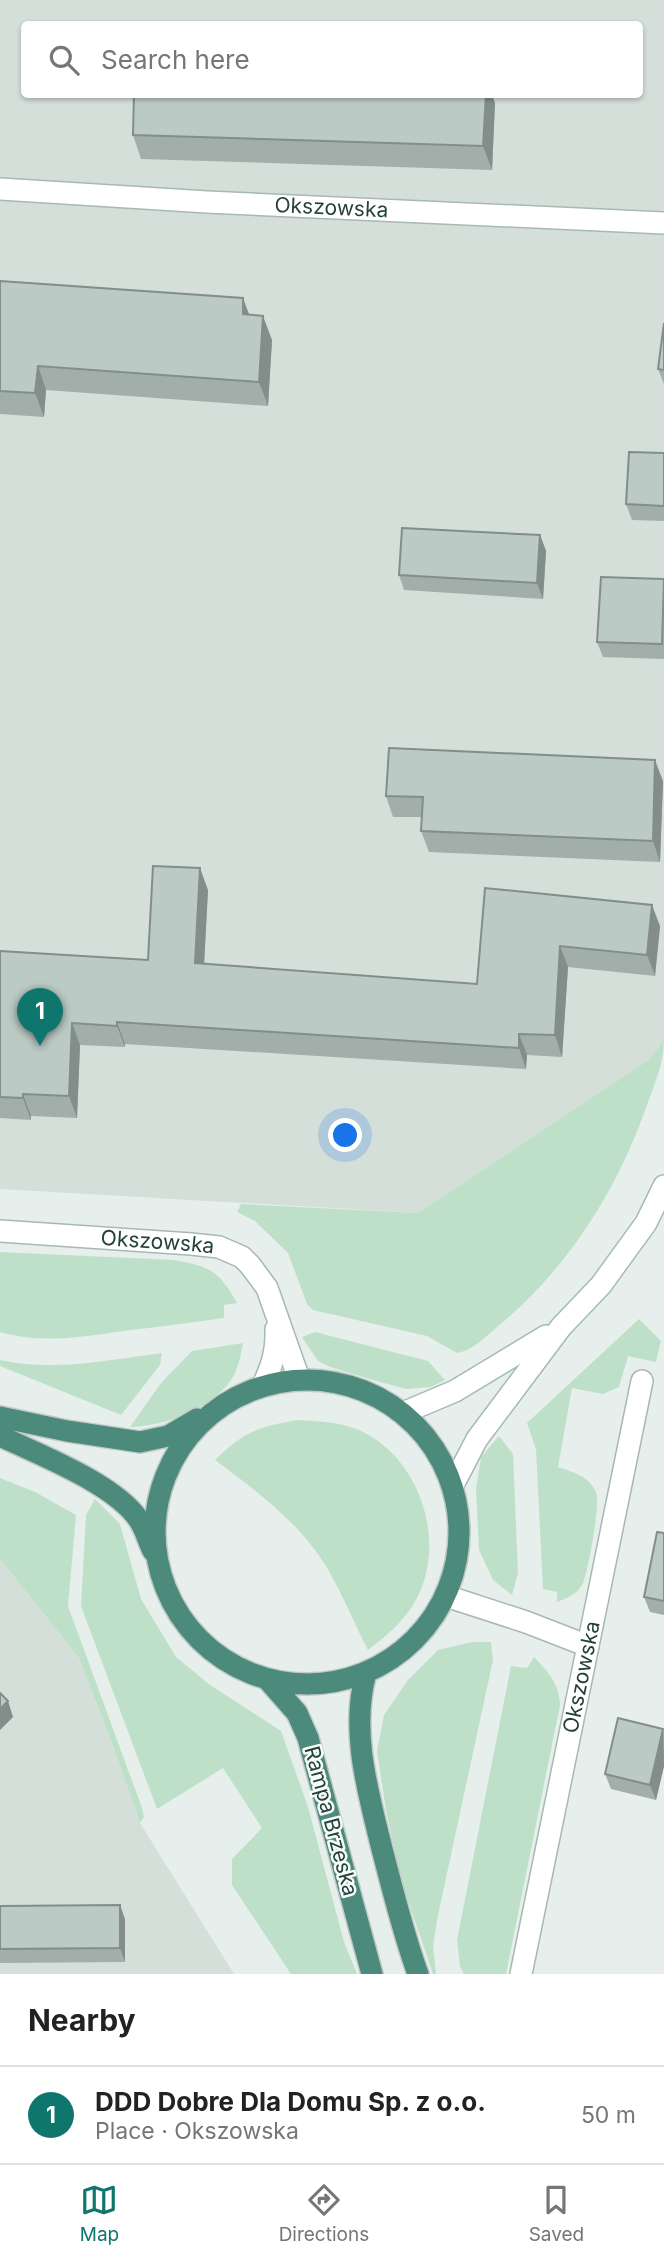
<!DOCTYPE html>
<meta charset="utf-8">
<style>
body{margin:0;font-family:Inter,sans-serif;background:#f6f6f6;color:#222}
.you{position:absolute;left:346px;top:1136px;width:24px;height:24px;margin:-18px;border:5px solid #fff;border-radius:50%;background:#1a73e8;box-shadow:0 0 0 10px #1a73e833}
.badge{display:grid;place-items:center;width:46px;height:46px;border-radius:50%;background:#0f766e;color:#fff;font-size:23px;font-weight:700}
.pin{position:absolute;translate:-50% -58px;filter:drop-shadow(0 2px 4px #0008)}
.pin::after{content:'';position:absolute;top:37px;width:24px;height:21px;background:inherit;clip-path:polygon(0 0,100% 0,50% 100%)}
.list{margin:0;padding:0;list-style:none}
h2{display:flex;justify-content:space-between;align-items:center;height:91px;margin:0;padding:0 28px;font-size:30px}
h2 small{font-size:23px;font-weight:400;color:#767676}
.list li{display:grid;grid-template-columns:46px 1fr auto;gap:21px;align-items:center;box-sizing:border-box;height:98px;padding:0 28px;border-top:2px solid #e0e0e0}
.list b{display:block;font-size:26px;white-space:nowrap}
.list p{margin:0;font-size:23px;white-space:nowrap;color:#767676}
.list em{font-size:23px;font-style:normal;color:#767676}
.icon{flex:none;width:38px;height:38px;fill:none;stroke:currentColor;stroke-width:2;stroke-linecap:round;stroke-linejoin:round}
.map{position:relative;flex:none;width:664px;height:1974px;overflow:hidden}
.search{position:absolute;background:#fff;box-shadow:0 2px 5px #0004;left:21px;right:21px;top:21px;height:77px;display:flex;align-items:center;gap:18px;box-sizing:border-box;padding:0 24px;border-radius:7px;color:#767676;font-size:26px}
.sheet{height:189px;background:#fff}
nav{display:flex;justify-content:space-around;align-items:center;box-sizing:border-box;height:98px;border-top:2px solid #e0e0e0;background:#fff;font-size:19px;color:#767676}
nav a{display:grid;justify-items:center;gap:4px}
nav .on{color:#0f766e}
.map>svg:first-child{display:block}
.built{fill:#d4dfda;fill-rule:evenodd}
.green{fill:#bfe0c8}
.lines{fill:none;stroke-linecap:round;stroke-linejoin:round}
.minor-casing{stroke:#a8b8b2;stroke-width:24}
.secondary-casing{stroke:#a4bbb3;stroke-width:24}
.trunk-casing{stroke:#c2cac8;stroke-width:24}
.minor{stroke:#fff;stroke-width:21}
.secondary{stroke:#fff;stroke-width:21}
.trunk{stroke:#4c8a7c;stroke-width:21}
.wall{fill:#a1aea9}
.shaded-wall{fill:#838d89}
.building{fill:#bbcac4;stroke:#838d89;stroke-width:2}
.labels{text-anchor:middle;stroke-width:5;stroke-linejoin:round;paint-order:stroke}
.street-label{font-size:21px;fill:#24423a;stroke:#f7fbf9}
</style>
<div class="map">
<svg width="664" height="1974" viewBox="0 0 664 1974">
<rect width="100%" height="100%" fill="#e6efeb"/>
<path class="built" d="M 0,0 L 664,0 L 664,1039 L 650,1059 L 418,1213 L 0,1189 ZM 24,24 L 640,24 L 640,94 L 24,94 Z
M 0,1559 L 79,1658 L 112,1743 L 140,1823 L 234,1974 L 0,1974 Z"/>
<path class="green" d="M 664,1039 C 664,1063 655,1083 647,1105 C 617,1191 567,1270 496,1328 C 484,1338 473,1350 457,1353 L 427,1336 L 313,1310 L 307,1304 L 288,1253 L 255,1221 L 237,1212 L 241,1204 L 418,1213 L 650,1059 Z
M 0,1252 L 174,1260 C 210,1267 218,1269 237,1303 L 224,1305 L 224,1318 C 190,1323 157,1327 123,1331 C 82,1337 41,1344 0,1332 Z
M 639,1319 L 661,1341 L 656,1362 L 628,1356 L 619,1387 L 603,1394 L 572,1388 L 558,1467 C 574,1473 588,1475 596,1492 C 601,1503 588,1571 583,1583 C 578,1594 567,1598 557,1602 L 557,1592 L 543,1589 L 536,1449 L 527,1423 Z
M 315,1332 L 428,1361 L 445,1380 L 431,1387 L 406,1389 L 380,1382 L 330,1367 L 318,1361 L 302,1337 Z
M 243,1343 C 241,1354 239,1365 234,1375 C 218,1406 164,1427 130,1427 L 161,1383 L 192,1351 Z
M 162,1353 L 160,1365 L 121,1415 L 0,1366 L 0,1360 C 55,1372 107,1360 162,1353 Z
M 297,1420 C 319,1421 344,1422 365,1433 C 424,1464 448,1549 413,1605 C 401,1624 385,1637 368,1650 C 355,1625 344,1598 330,1573 C 303,1525 258,1492 215,1460 C 244,1432 257,1427 297,1420 Z
M 499,1436 L 513,1454 L 518,1573 L 512,1595 L 493,1580 L 479,1550 L 476,1489 L 481,1457 Z
M 0,1478 L 35,1492 L 76,1515 L 68,1606 L 142,1808 L 144,1817 L 140,1823 L 112,1743 L 79,1658 L 0,1559 Z
M 95,1499 L 120,1524 L 141,1599 L 176,1657 L 210,1685 L 281,1731 L 308,1807 L 344,1942 L 357,1974 L 291,1974 L 232,1885 L 232,1859 L 262,1828 L 223,1768 L 157,1809 L 81,1606 L 86,1515 Z
M 472,1642 L 491,1642 L 493,1660 L 438,1915 L 433,1946 L 436,1974 L 433,1974 L 401,1880 L 386,1810 L 377,1751 L 384,1715 L 408,1680 L 438,1650 Z
M 534,1657 C 549,1673 559,1683 560,1705 L 506,1974 L 464,1974 L 460,1966 L 457,1940 L 511,1666 L 527,1668 Z"/>
<g class="lines">
<defs>
<g id="minor">
<path id="s1" d="M 0,189 L 207,202 L 664,223"/>
<path id="s2" d="M 0,1231 L 191,1244 L 219,1247 L 242,1257 L 250,1265 L 267,1288 L 299,1379"/>
<path d="M 263,1385 C 272,1366 277,1350 276,1329"/>
<path d="M 446,1596 L 526,1622 L 588,1646"/>
<path id="s3" d="M 521,1974 L 642,1381"/>
</g>
<path id="secondary" d="M 403,1413 L 455,1391 L 546,1336
M 453,1485 L 477,1439 L 561,1327 L 601,1285 L 646,1223 L 664,1186"/>
<path id="trunk" d="M155 1532a152 152 0 1 1 304 0a152 152 0 1 1-304 0Z
M 0,1417 L 67,1431 L 140,1442 L 168,1436 L 197,1419
M 0,1436 C 40,1455 115,1484 139,1520 C 145,1529 148,1541 153,1551
M 366,1673 C 350,1731 368,1792 382,1849 C 393,1891 403,1933 418,1974
M 268,1680 L 297,1713 L 308,1738 L 372,1974"/>
</defs>
<use href="#minor" class="minor-casing"/>
<use href="#secondary" class="secondary-casing"/>
<use href="#trunk" class="trunk-casing"/>
<use href="#minor" class="minor"/>
<use href="#secondary" class="secondary"/>
<use href="#trunk" class="trunk"/>
</g>
<path class="wall" d="M 495,103 L 492,170 L 141,159 L 133,135 Z
M 0,281 L 249,315 L 272,340 L 268,406 L 46,390 L 44,417 L 0,414 Z
M 664,323 L 664,384 L 658,369 Z
M 664,453 L 664,521 L 632,520 L 626,504 Z
M 540,535 L 546,551 L 543,599 L 404,590 L 399,575 Z
M 664,579 L 664,659 L 603,657 L 597,642 Z
M 663,781 L 660,862 L 429,852 L 421,831 L 422,817 L 393,817 L 386,796 Z
M 485,888 L 660,926 L 655,976 L 568,967 L 562,1057 L 527,1055 L 526,1069 L 125,1044 L 125,1047 L 80,1045 L 77,1118 L 31,1116 L 31,1120 L 0,1118 L 0,951 L 148,960 L 208,890 L 204,964 L 477,984 Z
M 664,1533 L 664,1615 L 650,1612 L 644,1597 Z
M 664,1731 L 664,1766 L 656,1800 L 611,1789 L 605,1774 Z
M 0,1906 L 125,1919 L 125,1962 L 0,1963 Z"/>
<path class="shaded-wall" d="M 486,94 L 492,94 L 495,103 L 492,170 L 483,146 Z
M 243,298 L 252,322 L 243,314 Z
M 263,316 L 272,340 L 268,406 L 259,382 Z
M 38,366 L 46,390 L 44,417 L 35,393 Z
M 540,535 L 546,551 L 543,599 L 537,583 Z
M 655,760 L 663,781 L 660,862 L 653,841 Z
M 200,868 L 208,890 L 203,984 L 195,963 Z
M 652,905 L 660,926 L 655,976 L 647,955 Z
M 560,946 L 568,967 L 562,1057 L 555,1035 Z
M 117,1022 L 125,1044 L 125,1047 L 117,1026 Z
M 72,1023 L 80,1045 L 77,1118 L 69,1096 Z
M 519,1034 L 527,1055 L 526,1069 L 519,1048 Z
M 23,1094 L 31,1116 L 31,1120 L 23,1098 Z
M 8,1701 L 13,1717 L 0,1730 L 0,1709 Z
M 663,1729 L 664,1766 L 656,1800 L 650,1785 Z
M 120,1905 L 125,1919 L 125,1962 L 120,1948 Z"/>
<path class="building" d="M 134,94 L 486,94 L 483,146 L 133,135 Z
M 0,281 L 243,298 L 243,314 L 263,316 L 259,382 L 38,366 L 35,393 L 0,391 Z
M 664,323 L 664,370 L 658,369 Z
M 629,452 L 664,453 L 664,506 L 626,504 Z
M 402,528 L 540,535 L 537,583 L 399,575 Z
M 601,577 L 664,579 L 662,644 L 597,642 Z
M 389,748 L 655,760 L 653,841 L 421,831 L 423,797 L 386,796 Z
M 153,866 L 200,868 L 195,963 L 477,984 L 485,888 L 652,905 L 647,955 L 560,946 L 555,1035 L 519,1034 L 519,1048 L 117,1022 L 117,1026 L 72,1023 L 69,1096 L 23,1094 L 23,1098 L 0,1097 L 0,951 L 148,960 Z
M 657,1532 L 664,1533 L 664,1601 L 644,1597 Z
M 0,1693 L 8,1701 L 0,1709 Z
M 618,1718 L 663,1729 L 650,1785 L 605,1774 Z
M 120,1905 L 120,1948 L 0,1949 L 0,1906 Z"/>
<g class="labels">
<g class="street-label">
<text dy="7" stroke="none"><textPath href="#s1" startOffset="332">Okszowska</textPath></text>
<text dy="7" stroke="none"><textPath href="#s2" startOffset="158">Okszowska</textPath></text>
<text dy="7" stroke="none"><textPath href="#s3" startOffset="303">Okszowska</textPath></text>
<text transform="translate(331 1821) rotate(75)" y="7">Rampa Brzeska</text>
</g>
</g>
</svg>
<div class="you"></div>
<div class="pin badge" style="left:40px;top:1046px">1</div>
<div class="search"><svg class="icon" aria-label="search" viewBox="0 0 24 24"><circle cx="10" cy="10" r="6"/><path d="M15 15l6 6"/></svg>Search here</div>
</div>
<section class="sheet">
<h2>Nearby<small></small></h2>
<ul class="list">
<li><span class="badge">1</span><div><b>DDD Dobre Dla Domu Sp. z o.o.</b><p>Place · Okszowska</p></div><em>50 m</em></li>
</ul>
</section>
<nav>
<a class="on"><svg class="icon" aria-label="map" viewBox="0 0 24 24"><path d="M3 6l6-2 6 2 6-2v14l-6 2-6-2-6 2zM9 4v14M15 6v14"/></svg>Map</a>
<a><svg class="icon" aria-label="directions" viewBox="0 0 24 24"><path d="M12 3l9 9-9 9-9-9zM9 14v-3h6M13 9l2 2-2 2"/></svg>Directions</a>
<a><svg class="icon" aria-label="saved" viewBox="0 0 24 24"><path d="M7 4h10v16l-5-4-5 4z"/></svg>Saved</a>
</nav>
